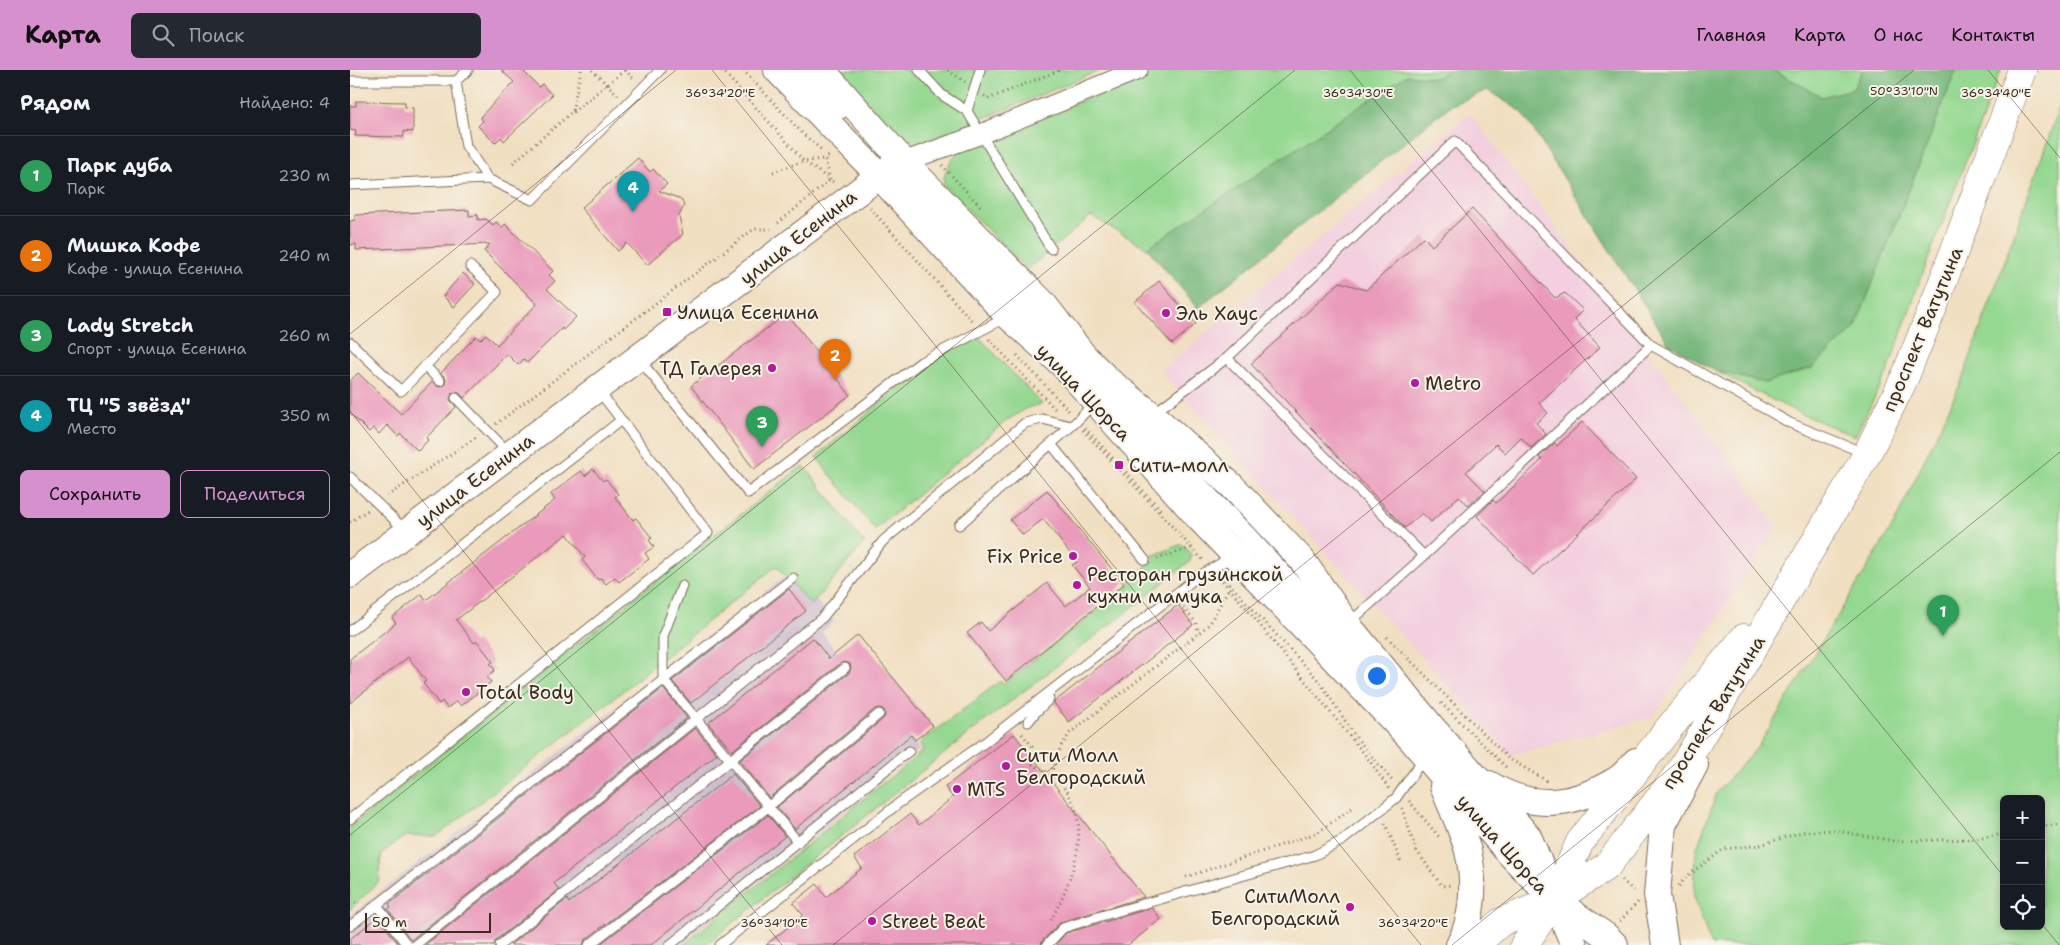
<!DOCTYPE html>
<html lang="ru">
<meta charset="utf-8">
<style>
body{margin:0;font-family:"Shantell Sans",sans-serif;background:#242831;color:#f1f3f6}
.controls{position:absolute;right:15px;bottom:15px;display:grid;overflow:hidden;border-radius:8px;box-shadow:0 2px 8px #0003}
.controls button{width:45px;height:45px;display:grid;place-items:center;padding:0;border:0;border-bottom:1px solid #363941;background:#171b24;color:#f1f3f6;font:25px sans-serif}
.scale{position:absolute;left:15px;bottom:12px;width:126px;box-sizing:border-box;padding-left:5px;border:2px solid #3b2a1e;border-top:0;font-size:14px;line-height:18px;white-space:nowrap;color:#3b2a1e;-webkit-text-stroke:4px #f7f3e8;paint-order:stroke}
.you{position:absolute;left:1026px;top:605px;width:18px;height:18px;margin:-12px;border:4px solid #fff;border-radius:50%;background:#1a73e8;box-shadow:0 0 0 8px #1a73e833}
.badge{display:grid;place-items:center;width:32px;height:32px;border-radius:50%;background:#d690ce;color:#fff;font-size:16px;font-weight:700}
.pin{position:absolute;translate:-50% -41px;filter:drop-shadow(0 1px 2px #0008)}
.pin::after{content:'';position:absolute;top:26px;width:18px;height:15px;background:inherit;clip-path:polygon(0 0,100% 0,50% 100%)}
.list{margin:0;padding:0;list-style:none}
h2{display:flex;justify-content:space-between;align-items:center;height:65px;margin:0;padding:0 20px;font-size:21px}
h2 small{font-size:16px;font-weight:400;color:#9ea1a6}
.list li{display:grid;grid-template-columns:32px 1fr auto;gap:15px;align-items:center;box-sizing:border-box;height:80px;padding:0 20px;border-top:1px solid #363941}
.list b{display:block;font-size:19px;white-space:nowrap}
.list p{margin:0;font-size:16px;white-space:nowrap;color:#9ea1a6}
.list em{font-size:16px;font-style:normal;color:#9ea1a6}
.actions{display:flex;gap:10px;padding:15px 20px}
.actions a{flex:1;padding:11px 0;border:1px solid #d690ce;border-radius:8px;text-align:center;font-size:18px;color:#d690ce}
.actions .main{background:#d690ce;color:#111}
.icon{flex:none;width:28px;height:28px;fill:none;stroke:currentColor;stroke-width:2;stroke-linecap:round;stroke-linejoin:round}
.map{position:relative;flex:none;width:1710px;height:875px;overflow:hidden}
header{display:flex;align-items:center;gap:30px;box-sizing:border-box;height:70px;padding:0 25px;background:#d690ce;color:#111}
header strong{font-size:24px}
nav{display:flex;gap:28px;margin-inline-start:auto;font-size:18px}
.search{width:350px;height:45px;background:#242831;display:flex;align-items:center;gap:12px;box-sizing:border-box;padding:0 18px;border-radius:8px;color:#9ea1a6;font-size:19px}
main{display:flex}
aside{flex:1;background:#171b24}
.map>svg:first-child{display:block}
.built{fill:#f3cfdf}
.industrial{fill:#cfbdce}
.green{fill:#94d891;stroke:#688158;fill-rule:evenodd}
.forest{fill:#77b87b;stroke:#59714c}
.building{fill:#ea9abb}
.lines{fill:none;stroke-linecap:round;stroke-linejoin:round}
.lane-casing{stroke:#7b6957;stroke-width:11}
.street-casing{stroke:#7b6957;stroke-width:21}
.secondary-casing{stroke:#7b6957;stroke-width:28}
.primary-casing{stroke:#7b6957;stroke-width:29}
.path{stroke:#7b6957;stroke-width:3;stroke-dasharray:1 4;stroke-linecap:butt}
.lane{stroke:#fff;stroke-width:9}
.street{stroke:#fff;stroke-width:19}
.secondary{stroke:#fff;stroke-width:26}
.primary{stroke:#fff;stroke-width:28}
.ticks{fill:none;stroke:#3b2a1e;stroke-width:1;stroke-opacity:0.45}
.poi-dot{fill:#b5179e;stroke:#f7f3e8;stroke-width:2}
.labels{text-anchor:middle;stroke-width:4;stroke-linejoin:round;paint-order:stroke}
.street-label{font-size:19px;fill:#3b2a1e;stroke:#f7f3e8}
.poi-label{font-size:19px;fill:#3b2a1e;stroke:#f7f3e8;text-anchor:start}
.ticks-label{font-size:12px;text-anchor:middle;fill:#3b2a1e;stroke:#f7f3e8;stroke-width:4;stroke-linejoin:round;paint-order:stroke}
</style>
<header>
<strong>Карта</strong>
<div class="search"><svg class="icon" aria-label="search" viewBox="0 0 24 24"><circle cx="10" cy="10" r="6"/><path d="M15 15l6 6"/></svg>Поиск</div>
<nav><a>Главная</a><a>Карта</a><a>О нас</a><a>Контакты</a></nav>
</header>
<main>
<aside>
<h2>Рядом<small>Найдено: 4</small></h2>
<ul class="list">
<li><span class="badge" style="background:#2e9e5b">1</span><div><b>Парк дуба</b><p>Парк</p></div><em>230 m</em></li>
<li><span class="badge" style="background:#e8710a">2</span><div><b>Мишка Кофе</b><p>Кафе · улица Есенина</p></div><em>240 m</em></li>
<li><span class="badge" style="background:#2e9e5b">3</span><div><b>Lady Stretch</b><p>Спорт · улица Есенина</p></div><em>260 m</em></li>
<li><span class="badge" style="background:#0f9aa8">4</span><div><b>ТЦ &quot;5 звёзд&quot;</b><p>Место</p></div><em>350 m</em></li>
</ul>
<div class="actions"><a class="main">Сохранить</a><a>Поделиться</a></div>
</aside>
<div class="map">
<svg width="1710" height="875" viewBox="0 0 1710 875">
<rect width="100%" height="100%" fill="#f7f3e8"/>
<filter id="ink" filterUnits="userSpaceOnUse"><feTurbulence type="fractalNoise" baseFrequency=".02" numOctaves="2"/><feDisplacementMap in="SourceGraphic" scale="10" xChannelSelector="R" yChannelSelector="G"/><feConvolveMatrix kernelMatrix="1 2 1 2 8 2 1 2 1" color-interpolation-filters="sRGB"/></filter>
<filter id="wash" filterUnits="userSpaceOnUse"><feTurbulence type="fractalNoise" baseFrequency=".0096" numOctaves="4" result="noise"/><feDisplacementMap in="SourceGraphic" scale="20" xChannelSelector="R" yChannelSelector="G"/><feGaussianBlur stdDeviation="1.12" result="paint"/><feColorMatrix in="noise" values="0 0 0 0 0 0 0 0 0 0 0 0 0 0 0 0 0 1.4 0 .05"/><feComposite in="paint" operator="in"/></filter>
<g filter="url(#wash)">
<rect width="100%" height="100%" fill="#f1dfc1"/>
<path class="built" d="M 1120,43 L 1428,456 L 1303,647 L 1161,685 L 810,301 Z"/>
<path class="industrial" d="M 442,501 L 484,552 L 471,562 L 570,679 L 329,875 L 0,875 L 0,846 Z"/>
<path class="green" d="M 489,0 L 751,0 L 594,65 L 561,75 L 554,74 Z
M 806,0 L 1098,0 L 1086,8 L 1057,5 L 797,178 L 741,146 L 677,200 L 594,115 C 592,102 602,91 608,81 Z
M 1423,0 L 1513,0 L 1503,19 L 1472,27 Z
M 1606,0 L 1651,0 L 1569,213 L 1538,301 L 1505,366 L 1451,344 L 1365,301 L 1415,313 L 1462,298 L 1505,258 Z
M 1710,36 L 1710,875 L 1361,875 L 1344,826 L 1346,781 L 1367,722 L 1407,678 L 1544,454 L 1611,313 ZM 1654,729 L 1691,729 L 1691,856 L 1654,856 Z
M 628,266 L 692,334 L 677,338 L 656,351 L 525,460 L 466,387 L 553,314 L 553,309 L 574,295 Z
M 455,397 L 514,473 L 461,535 L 426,496 L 259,632 L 87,766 L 55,766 L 32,783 L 29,801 L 30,810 L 0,840 L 0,757 L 332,490 L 450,398 Z
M 832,474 L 841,484 L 840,491 L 774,544 L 635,651 L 355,875 L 333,875 L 573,681 L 570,673 L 650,611 L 653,614 L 781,514 L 780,509 L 803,491 L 802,486 Z"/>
<path class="forest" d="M 1098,0 L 1423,0 L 1472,27 L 1503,19 L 1513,0 L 1606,0 L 1505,258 L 1462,298 L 1415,313 L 1365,301 L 1319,274 L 1172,42 L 1137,20 L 1100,36 L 848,238 L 797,178 L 1057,5 L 1086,8 Z"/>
<g id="blocks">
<path class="building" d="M 151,0 L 172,0 L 189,17 L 192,14 L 202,25 L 154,71 L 151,67 L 145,73 L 128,56 L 133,51 L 130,47 L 164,12 Z
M 6,31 L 55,32 L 55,37 L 63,38 L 63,62 L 54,61 L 54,67 L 5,66 L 6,61 L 0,60 L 0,36 L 6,36 Z
M 288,88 L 300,102 L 303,99 L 317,114 L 309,121 L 331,129 L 334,136 L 329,146 L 333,164 L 297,195 L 277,173 L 268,181 L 231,138 Z
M 1122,139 L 1205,228 L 1215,223 L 1233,240 L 1224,249 L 1250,277 L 1189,333 L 1198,343 L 1186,353 L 1196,364 L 1181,378 L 1171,367 L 1155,383 L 1146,374 L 1116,402 L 1135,421 L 1118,436 L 1109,426 L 1081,452 L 1072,443 L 1055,458 L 901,294 L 990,212 L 1016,220 L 1074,167 L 1082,176 Z
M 119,140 L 119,146 L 128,145 L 128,150 L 136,149 L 143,155 L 146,152 L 152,158 L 155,154 L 203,201 L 199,205 L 205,211 L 197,219 L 226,247 L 213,260 L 212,258 L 177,293 L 174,289 L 168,295 L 157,284 L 114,328 L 108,322 L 102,323 L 100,330 L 106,337 L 76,368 L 78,370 L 68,381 L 50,363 L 48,366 L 37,355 L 29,364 L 23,358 L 19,362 L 0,343 L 0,311 L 8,303 L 51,344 L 82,312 L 89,317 L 95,315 L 96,309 L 91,303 L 126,266 L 130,270 L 136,264 L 147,275 L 187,234 L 134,181 L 140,174 L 6,180 L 6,174 L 0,175 L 0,151 L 5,150 L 5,145 Z
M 113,203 L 125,214 L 104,237 L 93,226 Z
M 809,211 L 846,254 L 822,274 L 785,232 Z
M 437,243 L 500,325 L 404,399 L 341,316 Z
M 1232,352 L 1286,409 L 1183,505 L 1127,446 L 1143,430 L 1146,433 L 1192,390 L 1189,387 L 1205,373 L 1207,376 Z
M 243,399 L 253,411 L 256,409 L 268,424 L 265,427 L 283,450 L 286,448 L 302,468 L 299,470 L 304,477 L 295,483 L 299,489 L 269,512 L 265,507 L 256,514 L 251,508 L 248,510 L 232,490 L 235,487 L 217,464 L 106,550 L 124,573 L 127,571 L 143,592 L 140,594 L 145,600 L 137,607 L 141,612 L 111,636 L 107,631 L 97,638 L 92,631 L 89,634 L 73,613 L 76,611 L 58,587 L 0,633 L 0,589 L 46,553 L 42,548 L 72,524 L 76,530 L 205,430 L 201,424 L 231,401 L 235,406 Z
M 697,420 L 774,514 L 656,611 L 617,563 L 631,552 L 638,561 L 697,513 L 716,536 L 740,517 L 722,495 L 727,492 L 693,449 L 673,465 L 660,450 Z
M 439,519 L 456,541 L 341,633 L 322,611 Z
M 828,535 L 843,555 L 719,652 L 704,633 L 704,632 Z
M 508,565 L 583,656 L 565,670 L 561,665 L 445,759 L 427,737 L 533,649 L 535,646 L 534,640 L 531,638 L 525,639 L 419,728 L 390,690 L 499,603 L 501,598 L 500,594 L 495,592 L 491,593 L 382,681 L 358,653 L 463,568 L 479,589 Z
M 313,618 L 337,648 L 61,870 L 38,839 L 41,837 L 39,834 Z
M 345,658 L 367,684 L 204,813 L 209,820 L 146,870 L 144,875 L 75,875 Z
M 664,664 L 794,827 L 711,852 L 692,871 L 691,875 L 416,875 L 453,845 L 443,833 L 467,814 L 476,827 L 512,798 L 504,787 L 560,744 L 569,755 L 603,727 L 595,717 Z
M 383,704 L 410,736 L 235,870 L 233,875 L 160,875 L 217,829 L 219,833 Z
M 418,745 L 435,766 L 301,875 L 249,875 Z
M 802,838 L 811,849 L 778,875 L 706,875 L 716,863 Z
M 28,847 L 49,875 L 0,875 L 0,869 Z"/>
</g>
</g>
<g filter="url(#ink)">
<use href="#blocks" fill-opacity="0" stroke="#7b6957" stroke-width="1"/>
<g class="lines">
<defs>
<path id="lane" d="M 118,0 L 106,11 L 116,76 L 138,109
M 569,0 L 592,25 L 617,41 L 701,179
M 0,11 L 106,11
M 617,41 L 630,0
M 0,115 L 138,109 L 182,130 L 310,0
M 0,272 L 51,321 L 147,222 L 120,196
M 877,288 L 1074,486
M 289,289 L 398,423 L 571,292 L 655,248
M 75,296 L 90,311
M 106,328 L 158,382
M 804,343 L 877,288 L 1105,71 L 1301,275
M 701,374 L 795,490
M 0,407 L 56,461
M 609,455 L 726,352 L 744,333
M 332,516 L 313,566 L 313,609 L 448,772
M 999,553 L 1074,486 L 1301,275 L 1440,353 L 1514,383
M 0,561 L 270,351
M 678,652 L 685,643 L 699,629
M 0,749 L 358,463 L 249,321
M 27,835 L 57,875
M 0,856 L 443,508
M 65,875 L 473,547 L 533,471 L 675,353 L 692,349 L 721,356
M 150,875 L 495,598
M 239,875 L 418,737 L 529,644
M 320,875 L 559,681
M 370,875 L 549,733 L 634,673 L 847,507 L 882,487
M 697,875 L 713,858 L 751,846 L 965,785 L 993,770 L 1046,728 L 1074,688"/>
<path id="street" d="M 454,0 L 490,39
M 545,95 L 631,64 L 788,0
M 545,101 L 711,278
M 755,326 C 831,398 903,468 971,548 C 997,578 1023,606 1043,640"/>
<path id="secondary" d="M 427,0 L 519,95 L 658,246 L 713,295 L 847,446 L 1060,668 L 1159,783 L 1204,830 L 1256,866 L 1265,875
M 472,0 L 554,92 L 693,233 L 734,286 L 758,310 L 802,345 L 882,416 L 952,490 L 997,554 L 1081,656 L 1178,766 L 1224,875
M 0,505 L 541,97
M 1139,714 C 1182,741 1224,736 1266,710 C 1274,706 1280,697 1286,691
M 1093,716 C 1101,737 1112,759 1118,781 C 1125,811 1124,848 1109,875
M 1315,875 L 1307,825 L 1313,755 L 1345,695"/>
<path id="primary" d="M 1125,875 L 1151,852 L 1204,830 L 1257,796 L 1331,700 L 1517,384 L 1554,309 L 1586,230 L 1672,0
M 1174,875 L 1204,830 L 1230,772 L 1320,657 L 1394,568"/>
</defs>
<use href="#lane" class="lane-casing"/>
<use href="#street" class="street-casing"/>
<use href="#secondary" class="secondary-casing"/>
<use href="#primary" class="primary-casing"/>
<path class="path" d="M 242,0 L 269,26
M 275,0 L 285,10
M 372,0 L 454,91 L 480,110
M 393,0 L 453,64 L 473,81
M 598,0 L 615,12
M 634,26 L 638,29 L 710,0
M 223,42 L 275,0
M 163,93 L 222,42 L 231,0
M 592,95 L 632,138
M 423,102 L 454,91 L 475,89
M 480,110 L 475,89 L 481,84
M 520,138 L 623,252
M 428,153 L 480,110 L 485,113
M 639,269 L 705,339
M 667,285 L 720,342
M 146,354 L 404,159 L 421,159
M 735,358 L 812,441
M 733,360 L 853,490
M 37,426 L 128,366
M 0,452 L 18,440
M 807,489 L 841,478
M 872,506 L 970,612 L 1005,666 L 1044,713
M 869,507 L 897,539 L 1019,690 L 1039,719
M 830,534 L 846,553 L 849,563
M 1037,567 L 1158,688 L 1197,711
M 1091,633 L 1156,697
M 672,664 L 682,676 L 680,693 C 752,725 731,794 701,850
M 701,704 L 711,676 L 720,663 L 849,563 L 860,553 L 879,518
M 1059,731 L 1090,768
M 1052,738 L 1066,780 L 1092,816 L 1103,815
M 1035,753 L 1051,792
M 1691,757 L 1710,754
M 836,807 L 967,763 L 1005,736
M 1272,810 L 1286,823
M 1329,816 L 1336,807 L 1374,779 L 1410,775 L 1452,762 L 1482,760 L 1544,771 L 1626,769 L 1654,764
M 0,831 L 9,834
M 1270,851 L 1288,832"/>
<use href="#lane" class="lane"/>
<use href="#street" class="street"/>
<use href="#secondary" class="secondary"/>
<use href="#primary" class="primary"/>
</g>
</g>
<path class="ticks" d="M 362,0 L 1071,875M 1000,0 L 1654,807M 1638,0 L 1710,88M 0,264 L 326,0M 0,341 L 432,875M 0,765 L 945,0M 1691,853 L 1709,875M 483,875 L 1564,0M 1102,875 L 1710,382"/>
<g class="poi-dot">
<rect x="312" y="237" width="10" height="10" rx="2.5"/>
<circle cx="816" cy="243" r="5"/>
<circle cx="422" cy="298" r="5"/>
<circle cx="1065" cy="313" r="5"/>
<rect x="764" y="390" width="10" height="10" rx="2.5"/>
<circle cx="723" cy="486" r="5"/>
<circle cx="727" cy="515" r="5"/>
<circle cx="116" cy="622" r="5"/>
<circle cx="656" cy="696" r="5"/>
<circle cx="607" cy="719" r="5"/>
<circle cx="1000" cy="837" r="5"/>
<circle cx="522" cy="851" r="5"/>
</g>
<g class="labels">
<g class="street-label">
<text transform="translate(448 167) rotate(-38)" y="7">улица Есенина</text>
<text transform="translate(1572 259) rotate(-67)" y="7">проспект Ватутина</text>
<text transform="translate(734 322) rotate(46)" y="7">улица Щорса</text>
<text transform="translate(125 410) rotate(-37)" y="7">улица Есенина</text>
<text transform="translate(1363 642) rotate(-58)" y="7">проспект Ватутина</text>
<text transform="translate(1153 774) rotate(48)" y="7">улица Щорса</text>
</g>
<g class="poi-label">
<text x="327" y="249">Улица Есенина</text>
<text x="826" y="250">Эль Хаус</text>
<text x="412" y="305" text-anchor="end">ТД Галерея</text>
<text x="1075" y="320">Metro</text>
<text x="779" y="402">Сити-молл</text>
<text x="713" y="493" text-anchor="end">Fix Price</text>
<text x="737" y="511">Ресторан грузинской<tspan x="737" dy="22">кухни мамука</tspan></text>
<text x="126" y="629">Total Body</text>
<text x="666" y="692">Сити Молл<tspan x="666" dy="22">Белгородский</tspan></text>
<text x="617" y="726">MTS</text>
<text x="990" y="833" text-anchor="end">СитиМолл<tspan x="990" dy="22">Белгородский</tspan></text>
<text x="532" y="858">Street Beat</text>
</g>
</g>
<g class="ticks-label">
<text x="1554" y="25">50°33'10"N</text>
<text x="1646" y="27">36°34'40"E</text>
<text x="370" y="27">36°34'20"E</text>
<text x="1008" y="27">36°34'30"E</text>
<text x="424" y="857">36°34'10"E</text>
<text x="1063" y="857">36°34'20"E</text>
</g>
</svg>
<div class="controls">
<button>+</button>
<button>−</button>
<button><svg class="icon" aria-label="locate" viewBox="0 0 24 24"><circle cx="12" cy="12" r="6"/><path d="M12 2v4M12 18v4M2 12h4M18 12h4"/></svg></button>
</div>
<div class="scale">50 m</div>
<div class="you"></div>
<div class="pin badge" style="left:1593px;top:566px;background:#2e9e5b">1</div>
<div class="pin badge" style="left:485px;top:310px;background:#e8710a">2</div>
<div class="pin badge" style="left:412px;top:377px;background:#2e9e5b">3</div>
<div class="pin badge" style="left:283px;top:142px;background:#0f9aa8">4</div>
</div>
</main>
